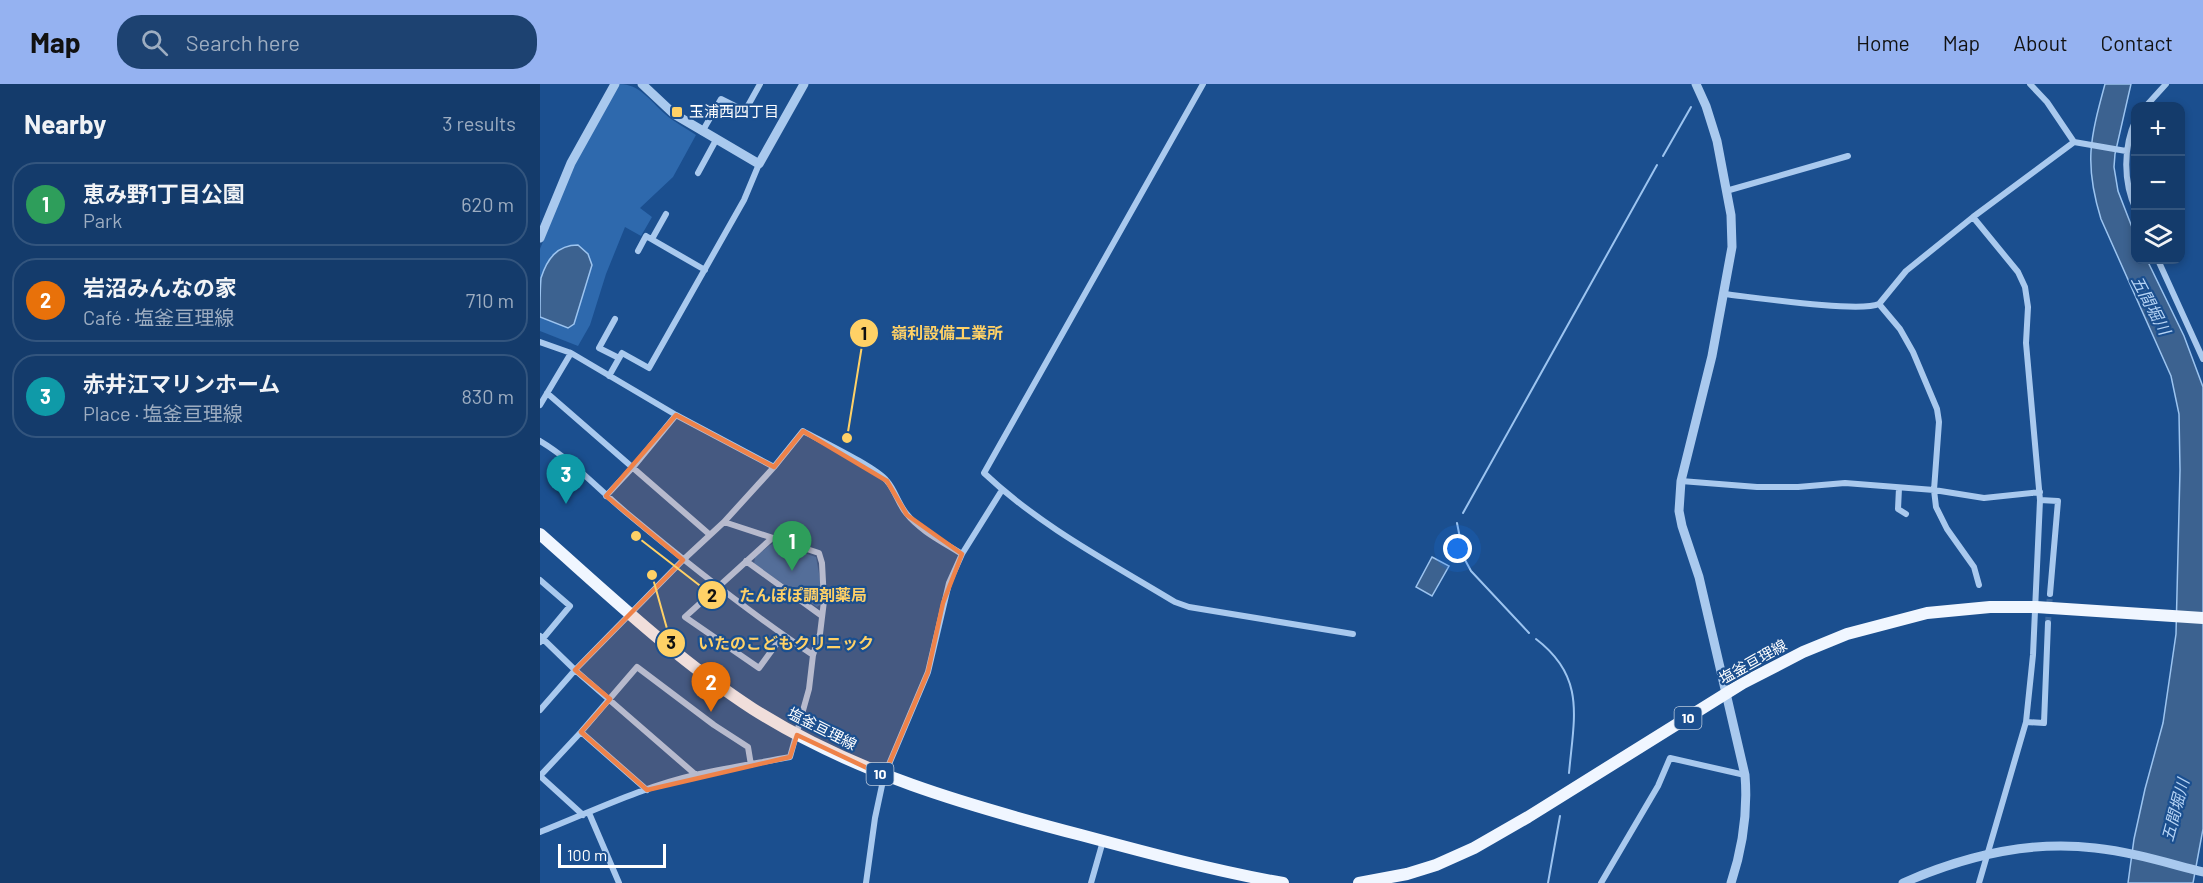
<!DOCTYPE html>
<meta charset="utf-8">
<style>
body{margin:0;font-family:Barlow,"Noto Sans JP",sans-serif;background:#1d4271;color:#f1f3f6}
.controls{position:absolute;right:18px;top:18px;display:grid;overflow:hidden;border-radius:12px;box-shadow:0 3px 9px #0003}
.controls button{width:54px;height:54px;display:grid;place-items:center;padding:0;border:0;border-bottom:2px solid #33557e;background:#143b6b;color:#f1f3f6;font:30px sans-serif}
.scale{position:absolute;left:18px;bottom:15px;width:108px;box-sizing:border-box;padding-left:6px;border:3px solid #fff;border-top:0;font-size:16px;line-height:21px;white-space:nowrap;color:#fff;-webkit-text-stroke:4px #1b4f8f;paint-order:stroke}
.you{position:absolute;left:918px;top:465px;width:21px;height:21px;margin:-15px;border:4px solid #fff;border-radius:50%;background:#1a73e8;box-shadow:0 0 0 9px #1a73e833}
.badge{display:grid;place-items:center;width:39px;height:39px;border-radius:50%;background:#95b2f1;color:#fff;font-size:20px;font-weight:700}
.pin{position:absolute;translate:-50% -50px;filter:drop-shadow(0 2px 3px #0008)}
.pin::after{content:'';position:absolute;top:32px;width:21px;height:18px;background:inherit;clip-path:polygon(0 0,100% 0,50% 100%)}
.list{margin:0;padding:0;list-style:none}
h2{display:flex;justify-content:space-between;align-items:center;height:78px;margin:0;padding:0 24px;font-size:26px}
h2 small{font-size:20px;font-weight:400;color:#9dadc1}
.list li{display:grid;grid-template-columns:39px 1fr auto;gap:18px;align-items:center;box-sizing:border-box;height:84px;margin:0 12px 12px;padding:0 12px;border:2px solid #33557e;border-radius:24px}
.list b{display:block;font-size:22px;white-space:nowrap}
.list p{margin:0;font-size:20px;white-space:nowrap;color:#9dadc1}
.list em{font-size:20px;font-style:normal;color:#9dadc1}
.icon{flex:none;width:33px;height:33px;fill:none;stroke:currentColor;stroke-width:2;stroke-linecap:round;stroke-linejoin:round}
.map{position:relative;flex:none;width:1663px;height:799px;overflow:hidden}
header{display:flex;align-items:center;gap:36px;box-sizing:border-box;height:84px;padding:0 30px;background:#95b2f1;color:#111}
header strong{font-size:28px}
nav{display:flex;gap:33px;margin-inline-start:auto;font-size:21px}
.search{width:420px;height:54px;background:#1d4271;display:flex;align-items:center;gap:15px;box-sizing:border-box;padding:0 21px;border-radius:24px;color:#9dadc1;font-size:22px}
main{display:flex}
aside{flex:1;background:#143b6b}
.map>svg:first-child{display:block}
.green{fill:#2e69ad}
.water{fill:#3c6290;stroke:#9cc4f0;stroke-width:1.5}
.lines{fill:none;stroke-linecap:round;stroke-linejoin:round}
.stream{stroke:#9cc4f0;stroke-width:2}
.minor-tunnel{stroke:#3d69a0;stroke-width:6;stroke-dasharray:6 3;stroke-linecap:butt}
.minor{stroke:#a9c9ee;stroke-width:6}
.tertiary{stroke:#a9c9ee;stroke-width:9}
.primary{stroke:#f0f6ff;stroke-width:12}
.marked{fill:#ee8249;fill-opacity:0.2;stroke:#ee8249;stroke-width:4.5;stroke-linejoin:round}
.poi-dot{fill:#ffd166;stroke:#1b4f8f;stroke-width:2}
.labels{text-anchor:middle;stroke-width:4.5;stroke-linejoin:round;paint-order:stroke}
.shield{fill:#1b4f8f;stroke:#bbcadd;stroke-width:1.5}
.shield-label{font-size:14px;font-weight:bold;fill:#fff}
.poi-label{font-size:15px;fill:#fff;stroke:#1b4f8f;text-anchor:start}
.street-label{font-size:15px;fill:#fff;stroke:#1b4f8f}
.water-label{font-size:16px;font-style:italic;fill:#b5d3f5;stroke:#1b4f8f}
.leader{fill:none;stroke:#ffd166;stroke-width:2}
.callout-dot{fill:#ffd166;stroke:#1b4f8f;stroke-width:2}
.mark-label{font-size:18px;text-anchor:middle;font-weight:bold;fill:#111}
.callout-label{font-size:16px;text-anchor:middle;font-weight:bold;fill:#ffd166;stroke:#1b4f8f;stroke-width:4.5;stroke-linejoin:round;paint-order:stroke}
</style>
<header>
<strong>Map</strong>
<div class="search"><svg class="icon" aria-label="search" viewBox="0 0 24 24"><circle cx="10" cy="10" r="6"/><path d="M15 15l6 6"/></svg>Search here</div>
<nav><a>Home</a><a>Map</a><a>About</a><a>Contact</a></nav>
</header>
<main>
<aside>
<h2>Nearby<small>3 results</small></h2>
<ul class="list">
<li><span class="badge" style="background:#2e9e5b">1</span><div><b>恵み野1丁目公園</b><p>Park</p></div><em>620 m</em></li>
<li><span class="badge" style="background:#e8710a">2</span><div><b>岩沼みんなの家</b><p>Café · 塩釜亘理線</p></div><em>710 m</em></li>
<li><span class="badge" style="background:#0f9aa8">3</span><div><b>赤井江マリンホーム</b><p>Place · 塩釜亘理線</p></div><em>830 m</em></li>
</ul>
</aside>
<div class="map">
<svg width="1663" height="799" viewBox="0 0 1663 799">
<rect width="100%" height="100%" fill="#1b4f8f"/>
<path class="green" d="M 79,0 C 100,0 110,17 125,30 C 134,38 146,44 156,51 L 133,93 L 100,124 L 112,133 L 101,152 L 85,143 L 66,190 L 50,241 L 38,262 L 0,247 L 0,165 L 34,80 Z
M 235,459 L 276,473 L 280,495 L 280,521 L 277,523 L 214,480 L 215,473 L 230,461 Z"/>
<path class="water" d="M 1565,0 L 1591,0 L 1575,70 L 1574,83 L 1578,107 L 1595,151 L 1596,176 L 1607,176 L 1644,252 L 1663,303 L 1663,745 L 1653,799 L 1588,799 L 1594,755 L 1605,705 L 1623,639 L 1636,550 L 1640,386 L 1639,330 L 1631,292 L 1561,135 C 1544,80 1550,55 1565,0 Z
M 38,161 L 48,170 L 52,181 L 34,240 L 28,244 L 0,233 C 0,222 0,205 1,194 C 7,175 17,161 38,161 Z
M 892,473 L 909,482 L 892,512 L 876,503 Z"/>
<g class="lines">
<path class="stream" d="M 1123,72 L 1151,23
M 923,429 L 1117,81
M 917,439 L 924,474 L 931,487 L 989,549
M 996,555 C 1046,593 1034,633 1029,689
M 1008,799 L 1020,732"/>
<path class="minor-tunnel" d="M 1508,539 L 1510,510"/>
<path class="minor" d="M 663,0 L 444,389 C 500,442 569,478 635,518 L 649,523 L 813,550
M 1490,0 L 1507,18 L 1534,58
M 1606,22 L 1626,0
M 1596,35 C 1583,63 1583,98 1596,126
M 162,48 L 181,15 L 205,27 L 220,0
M 158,89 L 176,56
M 1186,107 L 1308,72
M 112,155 L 126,130
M 98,167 L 106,152 L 165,186
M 1618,176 L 1663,275
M 1184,210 C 1212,213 1319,229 1339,220 L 1366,187 L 1433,133
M 1339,220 L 1360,245 L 1373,268 L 1397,325 L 1399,338 L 1394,406 L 1396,423 L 1407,445 L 1434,483 L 1439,501
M 75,235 L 59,264 L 79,274
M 0,258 L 31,269 L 136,331 L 234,383
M 69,292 L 82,269 L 109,284 L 204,116 L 219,80
M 7,309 L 169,450
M 0,321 L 31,269
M 0,357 C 32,376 59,406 88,430 C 147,479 208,528 273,571
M 1141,397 L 1217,403 L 1258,403 L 1305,399 L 1394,406 L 1444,414 L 1500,408
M 1359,404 L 1358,425 L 1366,430
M 66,412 L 94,382 L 136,331
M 1500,416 L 1518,417 L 1510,510
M 231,455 L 145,533 L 219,584 L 243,551
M 206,477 L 282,532
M 0,496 L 30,522 L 0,558
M 0,552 L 35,586 L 156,691
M 0,626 L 35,586 L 143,476 L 184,438 L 234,383 L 263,347 C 281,357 336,383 347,397 C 355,406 358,419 366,429 C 380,447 403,458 422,470
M 1486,638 L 1504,639 L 1508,539
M 41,648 L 107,706
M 0,692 L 41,648 L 97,583 L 174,641 L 208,663 L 211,681
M 0,692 L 43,731
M 49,729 L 79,799
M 0,748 C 51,728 102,703 155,691 C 186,684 218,679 250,673 L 269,605 L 273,571 L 280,550 L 284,517 L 282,479 L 279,469 L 184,438
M 326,799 L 335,734 L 344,692 L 388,588 L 409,499 L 422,470 L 462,406
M 551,799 L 563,757
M 1061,799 L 1118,702 L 1130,674 L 1205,691
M 1439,799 L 1486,638 L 1493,571 L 1500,416 L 1486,259 L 1488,223 L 1485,203 L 1478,188 L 1433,133 L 1534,58 L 1586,67"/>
<path class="tertiary" d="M 102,0 L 134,30 L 219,80 L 264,0
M 1156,0 L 1166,22 L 1177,57 L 1191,131 L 1192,163 L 1172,272 L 1141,397 L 1139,427 L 1142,442 L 1159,493 L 1205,691 C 1208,729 1203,763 1191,799
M 0,154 L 31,79 L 75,0
M 1363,799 C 1422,773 1490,756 1555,764 C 1592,768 1627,779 1663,788"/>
<path class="primary" d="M 0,450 C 68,510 136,575 213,625 C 314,689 426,721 541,751 C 608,769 675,787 743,799
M 819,799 L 867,790 L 896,781 L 934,764 L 988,733 L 1203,599 L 1263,568 L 1307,550 L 1387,529 L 1450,523 L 1496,523 L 1663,534"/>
</g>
<path class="marked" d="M 136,331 L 234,383 L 263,347 L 347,397 L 367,431 L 422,470 L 403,519 L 388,588 L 344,692 L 257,651 L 250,673 L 107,706 L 41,648 L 70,615 L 35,586 L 143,476 L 66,412 Z"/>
<rect class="poi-dot" x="131" y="22" width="12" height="12" rx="3"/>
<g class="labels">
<g class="shield">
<rect x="1134.5" y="623" width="27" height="22" rx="4.5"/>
<rect x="326.5" y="679" width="27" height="22" rx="4.5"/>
</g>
<g class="shield-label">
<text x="1148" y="639">10</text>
<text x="340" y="695">10</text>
</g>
<g class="poi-label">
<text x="149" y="33">玉浦西四丁目</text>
</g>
<g class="street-label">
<text transform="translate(1213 578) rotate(-29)" y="5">塩釜亘理線</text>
<text transform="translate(282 645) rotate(27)" y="5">塩釜亘理線</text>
</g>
<g class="water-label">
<text transform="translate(1611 221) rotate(62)" y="6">五間堀川</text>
<text transform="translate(1635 726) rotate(-75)" y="6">五間堀川</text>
</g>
</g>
<path class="leader" d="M307 354L324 249M96 452L172 511M112 491L131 559"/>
<g class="callout-dot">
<circle cx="307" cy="354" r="6"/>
<circle cx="96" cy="452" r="6"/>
<circle cx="112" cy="491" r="6"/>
<circle cx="324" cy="249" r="15"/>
<circle cx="172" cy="511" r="15"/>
<circle cx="131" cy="559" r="15"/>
</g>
<g class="mark-label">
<text x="324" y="256">1</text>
<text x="172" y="518">2</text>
<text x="131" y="565">3</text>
</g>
<g class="callout-label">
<text x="407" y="255">嶺利設備工業所</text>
<text x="263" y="517">たんぽぽ調剤薬局</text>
<text x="246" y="565">いたのこどもクリニック</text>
</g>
</svg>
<div class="controls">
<button>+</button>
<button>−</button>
<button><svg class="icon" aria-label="layers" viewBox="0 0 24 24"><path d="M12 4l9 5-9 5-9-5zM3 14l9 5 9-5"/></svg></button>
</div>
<div class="scale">100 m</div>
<div class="you"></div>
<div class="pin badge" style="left:252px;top:487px;background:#2e9e5b">1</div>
<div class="pin badge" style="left:171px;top:628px;background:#e8710a">2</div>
<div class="pin badge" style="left:26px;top:420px;background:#0f9aa8">3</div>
</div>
</main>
